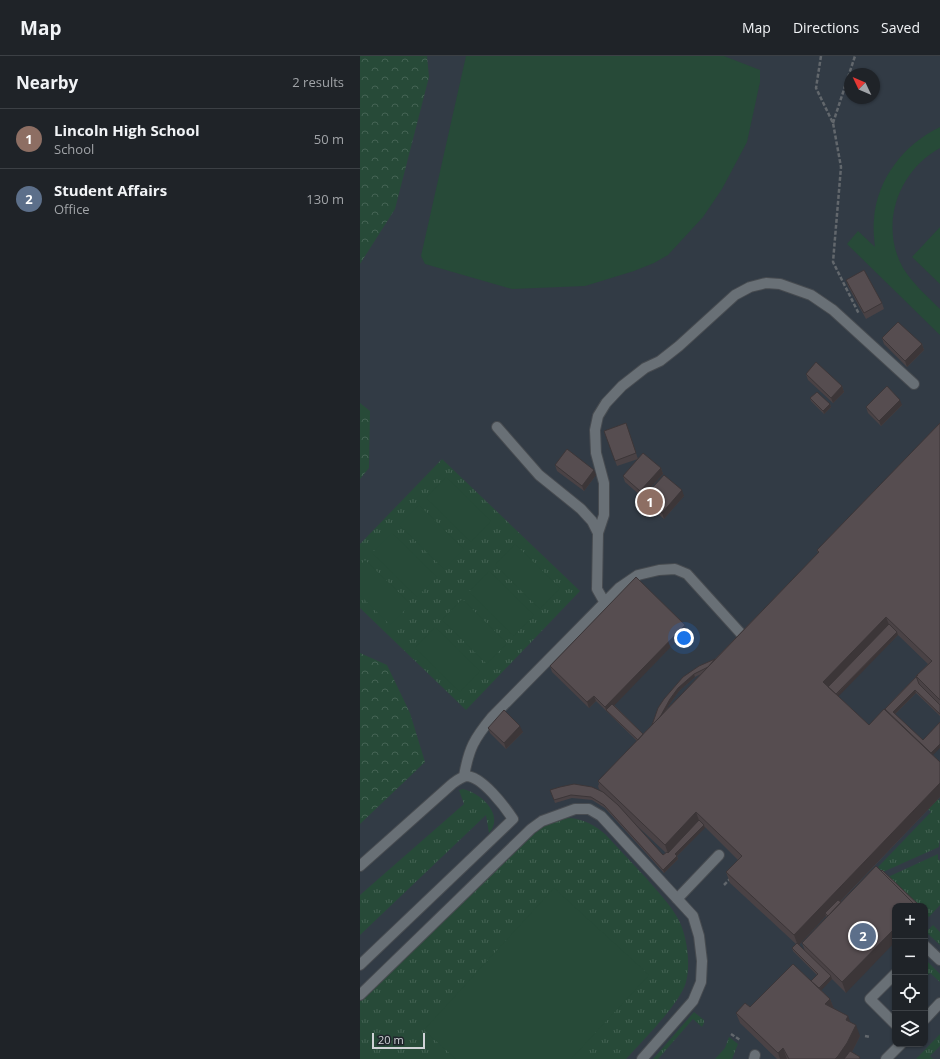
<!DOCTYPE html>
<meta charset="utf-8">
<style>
body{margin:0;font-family:"Open Sans",sans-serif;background:#2c2f34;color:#f1f3f6}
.controls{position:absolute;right:12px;bottom:12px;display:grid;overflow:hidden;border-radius:8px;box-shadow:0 1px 3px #0004}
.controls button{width:36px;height:36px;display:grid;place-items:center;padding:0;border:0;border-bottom:1px solid #3c4045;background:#1f2328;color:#f1f3f6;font:20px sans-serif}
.compass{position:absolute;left:484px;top:12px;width:36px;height:36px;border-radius:50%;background:#1f2328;box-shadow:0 1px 3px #0004;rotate:314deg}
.scale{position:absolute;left:12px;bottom:10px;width:53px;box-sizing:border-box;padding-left:4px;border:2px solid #cfd2d6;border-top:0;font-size:11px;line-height:14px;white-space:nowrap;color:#cfd2d6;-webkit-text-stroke:3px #1f252b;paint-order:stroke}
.you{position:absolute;left:324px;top:582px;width:14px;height:14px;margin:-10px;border:3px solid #fff;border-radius:50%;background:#1a73e8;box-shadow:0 0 0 6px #1a73e833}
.badge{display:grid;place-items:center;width:26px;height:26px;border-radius:50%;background:#e98dfd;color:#fff;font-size:13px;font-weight:700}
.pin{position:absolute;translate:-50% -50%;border:2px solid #fff;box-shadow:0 1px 4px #0006}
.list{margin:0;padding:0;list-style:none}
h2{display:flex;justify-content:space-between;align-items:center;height:52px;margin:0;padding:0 16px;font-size:17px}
h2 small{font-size:13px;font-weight:400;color:#a1a4a8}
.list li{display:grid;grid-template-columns:26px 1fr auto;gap:12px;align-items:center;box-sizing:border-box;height:60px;padding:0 16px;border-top:1px solid #3c4045}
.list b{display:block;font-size:15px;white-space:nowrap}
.list p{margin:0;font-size:13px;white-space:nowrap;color:#a1a4a8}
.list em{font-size:13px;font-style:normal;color:#a1a4a8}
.icon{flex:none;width:22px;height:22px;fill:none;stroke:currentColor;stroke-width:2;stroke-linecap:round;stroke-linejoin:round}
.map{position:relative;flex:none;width:580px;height:1003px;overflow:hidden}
header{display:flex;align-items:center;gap:24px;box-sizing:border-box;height:56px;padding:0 20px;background:#1f2328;border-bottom:1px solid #3c4045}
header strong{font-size:19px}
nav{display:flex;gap:22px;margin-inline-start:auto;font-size:14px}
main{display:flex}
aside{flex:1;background:#1f2328}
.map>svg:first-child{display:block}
.built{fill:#323b45;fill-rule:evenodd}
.grass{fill:url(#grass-tufts)}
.forest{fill:url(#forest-crowns)}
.pitch{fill:#274a38}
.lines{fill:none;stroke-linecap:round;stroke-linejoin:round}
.minor-casing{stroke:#474b50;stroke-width:12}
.path{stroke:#62676c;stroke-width:2.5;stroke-dasharray:4 2;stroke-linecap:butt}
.minor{stroke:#697076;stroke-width:10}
.wall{fill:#4a4245;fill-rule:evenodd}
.shaded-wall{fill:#3c3638}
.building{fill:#564d50;stroke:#3c3638}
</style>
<header>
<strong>Map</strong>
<nav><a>Map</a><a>Directions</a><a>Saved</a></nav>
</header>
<main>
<aside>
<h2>Nearby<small>2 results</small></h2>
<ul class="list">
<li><span class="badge" style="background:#8d6e63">1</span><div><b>Lincoln High School</b><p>School</p></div><em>50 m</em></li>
<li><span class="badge" style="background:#5c6f8a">2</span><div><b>Student Affairs</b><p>Office</p></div><em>130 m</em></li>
</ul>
</aside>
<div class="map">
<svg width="580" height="1003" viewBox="0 0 580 1003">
<defs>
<pattern id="grass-tufts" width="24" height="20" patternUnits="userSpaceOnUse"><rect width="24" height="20" fill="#274a38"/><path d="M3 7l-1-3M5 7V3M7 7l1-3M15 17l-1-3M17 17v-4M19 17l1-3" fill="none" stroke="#456354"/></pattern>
<pattern id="forest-crowns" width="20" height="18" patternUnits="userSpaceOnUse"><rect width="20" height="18" fill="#274a38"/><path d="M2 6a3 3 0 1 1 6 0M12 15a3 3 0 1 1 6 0" fill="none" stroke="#456354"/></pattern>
</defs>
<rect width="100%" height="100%" fill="#292f35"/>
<path class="built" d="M 0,0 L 580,0 L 580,1003 L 0,1003 ZM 490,18 L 514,18 L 514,42 L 490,42 ZM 535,850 L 565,850 L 565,988 L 535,988 Z"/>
<path class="grass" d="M 82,403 L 220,535 L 106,654 L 0,552 L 0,488 Z
M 103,733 C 121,737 145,759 129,777 L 126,759 L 0,879 L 0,839 L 104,748 L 99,734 Z
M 578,743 L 580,745 L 580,782 L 579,791 L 523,816 L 518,811 L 571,756 L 568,753 Z
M 209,762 C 224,763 234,769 245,778 C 259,793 273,808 287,823 C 297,835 309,847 317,861 C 327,877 331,908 326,926 C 320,948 282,985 266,1003 L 0,1003 L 0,942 L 172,777 C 185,770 195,764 209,762 Z
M 578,798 L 578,803 L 580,805 L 580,849 L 569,861 L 565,857 L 565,850 L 558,850 L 528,821 Z
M 573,869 L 580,876 L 580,889 L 566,876 Z
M 565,903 L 580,918 L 580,926 L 570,917 L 565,922 Z
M 334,956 L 344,964 L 344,967 L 342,971 L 333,963 L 298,1003 L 293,1003 Z
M 580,978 L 580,990 L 570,1000 L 573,1003 L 556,1003 Z
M 369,981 L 378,988 L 372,1003 L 355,1003 L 365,992 Z"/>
<path class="forest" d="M 0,0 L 67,0 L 69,21 L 35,153 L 0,208 Z
M 0,347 L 10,355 L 9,412 L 0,423 Z
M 0,597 L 27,609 L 50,657 L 65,706 L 0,768 Z"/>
<path class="pitch" d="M 106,0 L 364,0 L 400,14 L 400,26 L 387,86 L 362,133 L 343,161 L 308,199 L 294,207 L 274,215 L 225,230 L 152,233 L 65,208 L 61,200 Z
M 580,71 L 580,92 C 538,115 519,169 543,212 C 553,228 567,240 580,253 L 580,279 L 487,188 L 498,175 L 515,191 C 514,181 513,172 514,163 C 517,123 544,88 580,71 Z
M 580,171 L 580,228 L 552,201 Z
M 86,421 L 131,465 L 111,486 L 66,442 Z
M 59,449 L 104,493 L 84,513 L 39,469 Z
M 32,477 L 77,521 L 57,541 L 12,497 Z
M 155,488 L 200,532 L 180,553 L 135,509 Z
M 5,504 L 51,548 L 30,569 L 0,539 L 0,510 Z
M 129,515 L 174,559 L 154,580 L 109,536 Z
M 102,543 L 147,587 L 127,608 L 82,564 Z
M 75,571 L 120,615 L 100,636 L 55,592 Z
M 194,832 L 289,919 L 211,1003 L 96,1003 L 64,974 Z"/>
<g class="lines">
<defs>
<path id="minor" d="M 137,371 L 179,419 L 221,453 L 232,465 L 238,477 L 237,533 L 245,547
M 238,477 L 244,459 L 244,427 L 236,397 L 235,374 L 238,360 L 246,347 L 262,330 L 285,312 L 300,305 L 319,290 L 375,239 L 390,231 L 406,227 L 420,228 L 451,239 L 473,254 L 554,328
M 104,720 C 109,692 114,683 132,661 L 259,532 L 278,519 L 299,514 L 315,513 L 327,518 L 384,581
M 0,810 L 92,728 C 96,725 101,721 106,720 C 122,720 145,751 153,763 L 0,909
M 317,843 L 359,799
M 565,890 L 580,904
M 535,918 L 510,943 L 535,968
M 0,939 L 171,773 L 182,765 L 215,753 L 229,753 L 241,760 L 333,860 L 339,880 L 342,905 L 341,926 L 333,945 L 282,1003
M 565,963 L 580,947
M 394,1003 L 395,999
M 526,1003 L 541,988"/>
</defs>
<use href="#minor" class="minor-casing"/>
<path class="path" d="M 461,0 L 456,32 L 473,67 L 481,111 L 473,206 L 499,258
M 473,67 L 495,0
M 364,829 L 371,822
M 371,978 L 380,984
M 505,980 L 510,981"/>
<use href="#minor" class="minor"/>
</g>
<path class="wall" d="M 486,224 L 522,247 L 524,253 L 506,263 L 488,230 Z
M 522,282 L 562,288 L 564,294 L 547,311 L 524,288 Z
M 446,318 L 482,330 L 484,336 L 473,347 L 448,324 Z
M 450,342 L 470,348 L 471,351 L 464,358 L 451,345 Z
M 542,349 L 521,370 L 508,357 L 506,351 Z
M 266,367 L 278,403 L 301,412 L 303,418 L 282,441 L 265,426 L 263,420 L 278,403 L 257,410 L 244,375 Z
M 580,367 L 580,660 L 556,637 L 535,658 L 573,699 L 580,706 L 580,741 L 480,846 L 486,937 L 472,923 L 461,934 L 470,943 L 474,953 L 491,967 L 500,980 L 492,996 L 500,1001 L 500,1003 L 417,1003 L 380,967 L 376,957 L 451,925 L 457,919 L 433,895 L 432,892 L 436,888 L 370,827 L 366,816 L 378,804 L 345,771 L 317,800 L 318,803 L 304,817 L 245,752 L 232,744 L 212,742 L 195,747 L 190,734 L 242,736 L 239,733 L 238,730 L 239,728 L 238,725 L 277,685 L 236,645 L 229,652 L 192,616 L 190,610 L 327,574 L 254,649 L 283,678 L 292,669 L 323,621 L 355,603 L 458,497 L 457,494 ZM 538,579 L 568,608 L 509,669 L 478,640 ZM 341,618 L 305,655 L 311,646 L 319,635 L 335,621 ZM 272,765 L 306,797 L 303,799 ZM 466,860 L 467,861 L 442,887 L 445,895 L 439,889 Z
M 195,409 L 236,419 L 224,435 L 197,415 Z
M 324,440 L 304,463 L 286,447 L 284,441 Z
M 128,672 L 163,676 L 146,693 L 130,677 Z"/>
<path class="shaded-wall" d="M 562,288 L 564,294 L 547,311 L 545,305 Z
M 482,330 L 484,336 L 473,347 L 471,342 Z
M 540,344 L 542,349 L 521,370 L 519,365 Z
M 470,348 L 471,351 L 464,358 L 463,355 Z
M 301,412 L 303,418 L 282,441 L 280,435 Z
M 234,414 L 236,419 L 224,435 L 222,430 Z
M 322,434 L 324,440 L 304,463 L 302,457 Z
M 526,561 L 530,571 L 468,635 L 463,626 Z
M 325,569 L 327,574 L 248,656 L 246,654 L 247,657 L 245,651 Z
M 537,576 L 538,579 L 475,644 L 474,641 Z
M 334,618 L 335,621 L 319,635 L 311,646 L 296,669 L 302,657 L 310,643 L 318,632 Z
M 555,634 L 556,637 L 534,659 L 533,656 Z
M 234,640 L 236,645 L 229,652 L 227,646 Z
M 160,670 L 163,676 L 146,693 L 144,687 Z
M 580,688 L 580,692 L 569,703 L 568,700 Z
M 580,727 L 580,741 L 467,859 L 465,857 L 466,860 L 438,890 L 434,879 Z
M 336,756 L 340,767 L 309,800 L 305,789 Z
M 344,769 L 345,772 L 317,800 L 318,803 L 304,817 L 303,814 L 315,798 Z
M 535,872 L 535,886 L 486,937 L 482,926 Z
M 471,920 L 472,923 L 458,938 L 457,935 Z
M 470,943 L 474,953 L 465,948 Z
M 488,960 L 492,970 L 486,964 Z
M 496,969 L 500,980 L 491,998 L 487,1003 L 475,1003 Z
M 423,992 L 427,1003 L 420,1003 L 418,997 Z"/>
<path class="building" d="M 504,214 L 522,247 L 504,257 L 486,224 Z
M 538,266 L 562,288 L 545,305 L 522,282 Z
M 456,306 L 482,330 L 471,342 L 446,318 Z
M 527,330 L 540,344 L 519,365 L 506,351 Z
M 457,336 L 470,348 L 463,355 L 450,342 Z
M 266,367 L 276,397 L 255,405 L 244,375 Z
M 580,367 L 580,644 L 556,620 L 572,605 L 526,561 L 463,626 L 509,669 L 524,653 L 580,706 L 580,727 L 434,879 L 366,816 L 382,800 L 336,756 L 305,789 L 238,725 L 459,496 L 457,494 Z
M 207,393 L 234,414 L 222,430 L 195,409 Z
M 283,397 L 301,412 L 280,435 L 263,420 Z
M 304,419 L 322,434 L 302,457 L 284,441 Z
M 276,521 L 325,569 L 245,651 L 234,640 L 227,646 L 190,610 Z
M 529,568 L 537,576 L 476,638 L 468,631 Z
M 355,603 L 348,611 L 334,618 L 318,632 L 310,643 L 300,661 L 292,669 L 298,652 L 304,643 L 323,621 L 339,610 Z
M 558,619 L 556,620 L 559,628 L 580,649 L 580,658 L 555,634 L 533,656 L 563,684 L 580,666 L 580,688 L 571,697 L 525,653 Z
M 252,648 L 283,678 L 278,684 L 246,654 Z
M 144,654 L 160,670 L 144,687 L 128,672 Z
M 214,728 L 232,731 L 243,736 L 258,749 L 303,799 L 307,796 L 308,797 L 339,764 L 344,769 L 315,798 L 317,800 L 303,814 L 244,749 L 231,741 L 211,739 L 194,744 L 190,734 L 200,731 Z
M 516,810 L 556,850 L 535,850 L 535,872 L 482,926 L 442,887 Z
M 522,814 L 560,850 L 556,850 L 521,815 Z
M 478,844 L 481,846 L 468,860 L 465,857 Z
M 437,887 L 471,920 L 459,932 L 451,925 L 458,918 L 432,892 Z
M 433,908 L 470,943 L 465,948 L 488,960 L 486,964 L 496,969 L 487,987 L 478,1000 L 475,1003 L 429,1003 L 423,992 L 418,997 L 376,957 L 385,947 L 390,951 Z
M 490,995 L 500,1001 L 499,1003 L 484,1003 Z"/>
</svg>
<div class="controls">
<button>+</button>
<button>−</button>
<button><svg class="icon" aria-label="locate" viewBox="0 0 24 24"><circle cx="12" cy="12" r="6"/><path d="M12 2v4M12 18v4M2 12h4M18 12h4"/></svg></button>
<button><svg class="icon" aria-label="layers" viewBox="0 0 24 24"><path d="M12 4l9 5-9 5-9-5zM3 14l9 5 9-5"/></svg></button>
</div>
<svg class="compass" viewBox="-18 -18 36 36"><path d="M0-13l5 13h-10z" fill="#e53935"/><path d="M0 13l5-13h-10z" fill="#a1a4a8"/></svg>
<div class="scale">20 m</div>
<div class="you"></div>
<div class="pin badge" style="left:290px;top:446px;background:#8d6e63">1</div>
<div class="pin badge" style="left:503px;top:880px;background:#5c6f8a">2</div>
</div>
</main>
